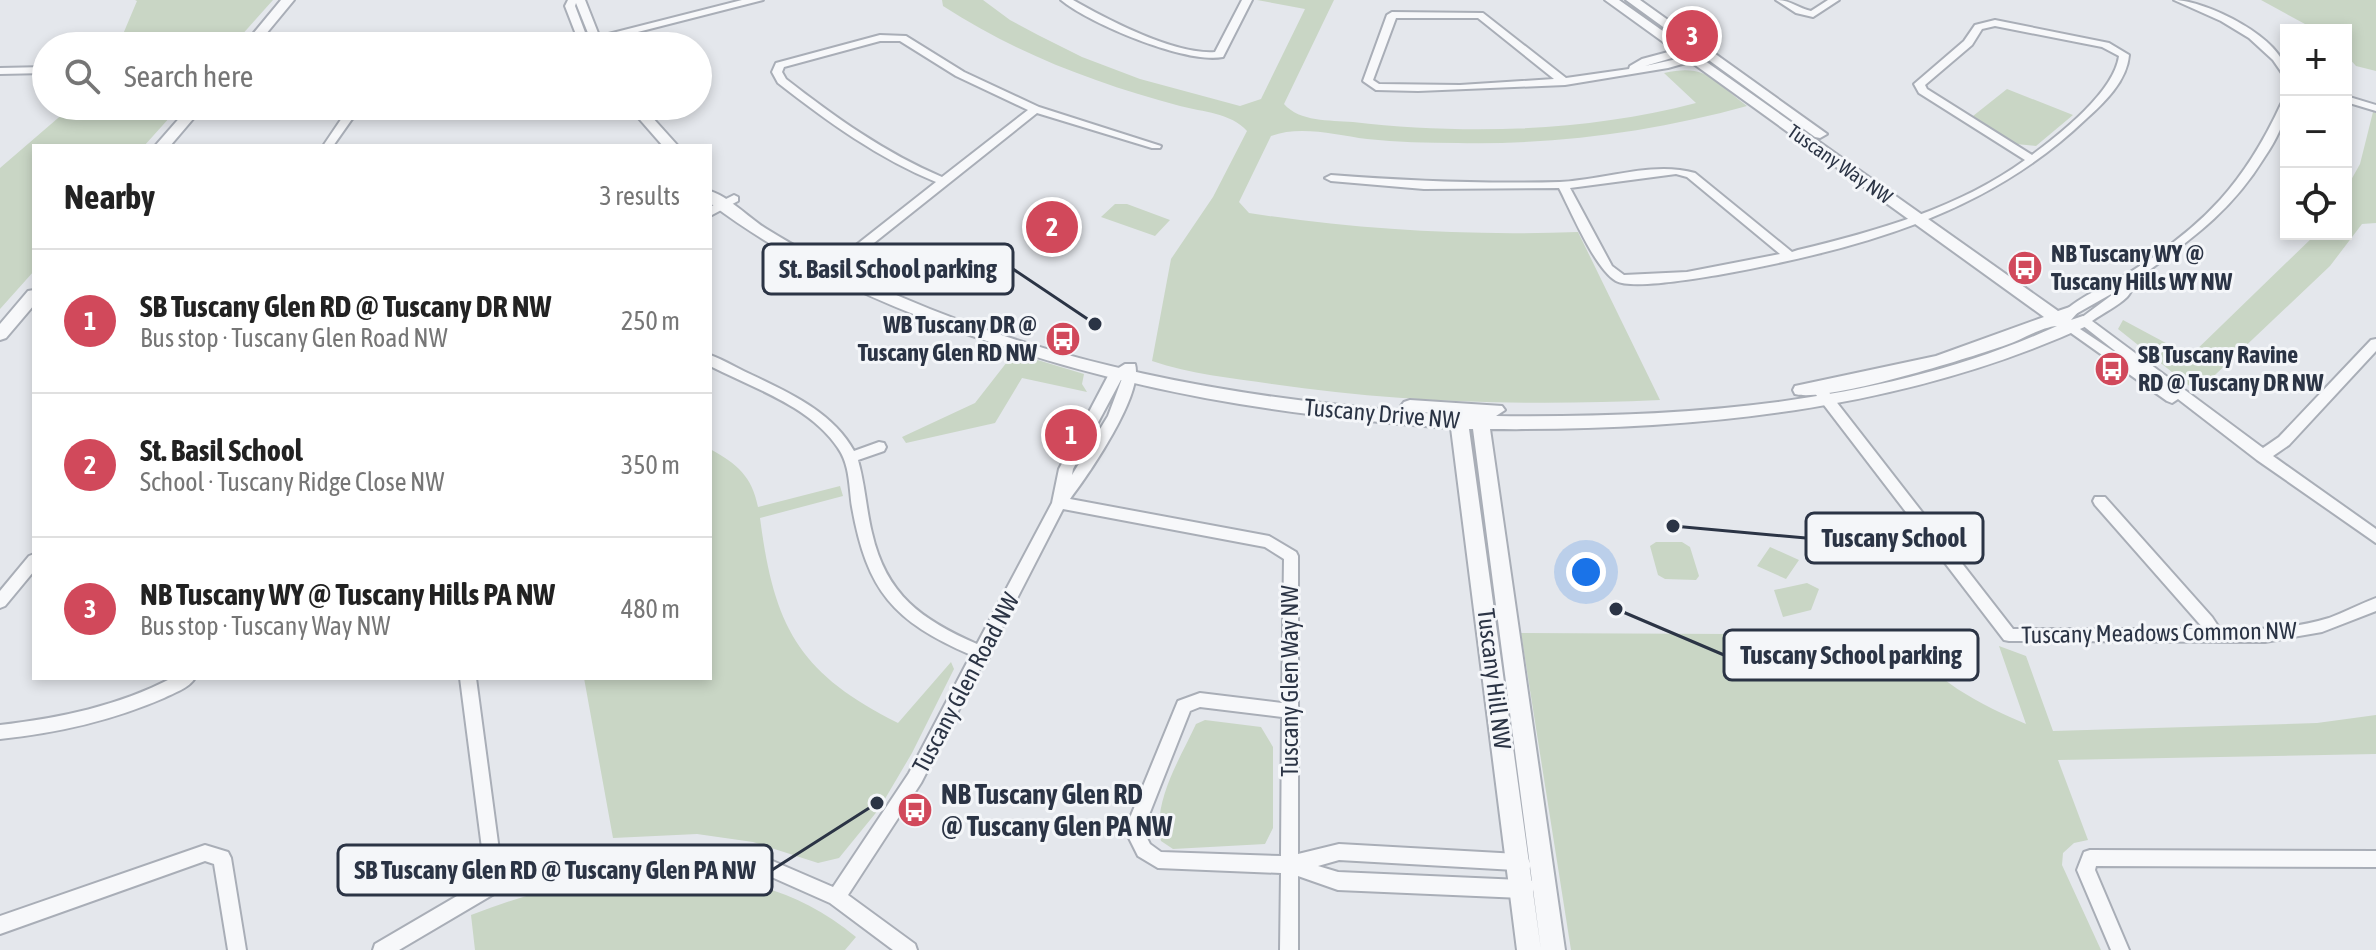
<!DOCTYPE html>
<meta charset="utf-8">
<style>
body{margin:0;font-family:"Asap Condensed",sans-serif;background:#f2f2f2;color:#222}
.controls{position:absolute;right:24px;top:24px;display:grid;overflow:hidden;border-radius:0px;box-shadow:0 4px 12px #0003}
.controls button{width:72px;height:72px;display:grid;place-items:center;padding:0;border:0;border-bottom:2px solid #e0e0e0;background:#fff;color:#222;font:40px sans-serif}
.you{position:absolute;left:1586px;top:572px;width:28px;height:28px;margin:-20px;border:6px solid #fff;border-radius:50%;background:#1a73e8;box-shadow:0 0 0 12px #1a73e833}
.badge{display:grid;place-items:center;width:52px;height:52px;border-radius:50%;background:#d1495b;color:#fff;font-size:26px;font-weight:700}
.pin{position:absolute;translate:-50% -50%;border:4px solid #fff;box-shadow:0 2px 8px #0006}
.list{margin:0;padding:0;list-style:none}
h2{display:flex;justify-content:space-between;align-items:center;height:104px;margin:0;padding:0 32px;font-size:34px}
h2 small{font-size:26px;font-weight:400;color:#767676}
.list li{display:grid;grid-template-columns:52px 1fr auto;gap:24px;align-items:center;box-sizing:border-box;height:144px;padding:0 32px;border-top:2px solid #e0e0e0}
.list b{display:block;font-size:30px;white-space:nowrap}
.list p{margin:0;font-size:26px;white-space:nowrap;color:#767676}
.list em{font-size:26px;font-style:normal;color:#767676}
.icon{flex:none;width:44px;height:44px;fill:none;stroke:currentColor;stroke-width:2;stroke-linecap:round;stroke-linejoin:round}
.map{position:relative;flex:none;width:2376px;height:950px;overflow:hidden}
.search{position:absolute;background:#fff;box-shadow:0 4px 12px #0003;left:32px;top:32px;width:680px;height:88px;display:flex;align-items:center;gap:20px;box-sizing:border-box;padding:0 28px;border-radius:44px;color:#767676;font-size:30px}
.panel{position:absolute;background:#fff;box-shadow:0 4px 12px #0003;left:32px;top:144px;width:680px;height:536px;border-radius:0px}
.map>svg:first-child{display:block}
.green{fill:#c9d6c5}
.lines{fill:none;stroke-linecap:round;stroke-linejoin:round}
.minor-casing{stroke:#a9aeb7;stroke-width:4}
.tertiary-casing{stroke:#a9aeb7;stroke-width:4}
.minor{fill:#f7f8fa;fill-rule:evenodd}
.tertiary{fill:#f7f8fa;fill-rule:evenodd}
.labels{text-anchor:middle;stroke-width:6;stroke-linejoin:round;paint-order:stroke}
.far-street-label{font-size:20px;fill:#2b3445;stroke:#f4f6f9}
.poi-label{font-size:24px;font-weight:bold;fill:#2b3445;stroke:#f4f6f9;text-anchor:start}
.street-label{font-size:24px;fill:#2b3445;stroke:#f4f6f9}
.near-poi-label{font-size:28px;font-weight:bold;fill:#2b3445;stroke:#f4f6f9;text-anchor:start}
.leader{fill:none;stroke:#2b3445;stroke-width:3}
.callout-dot{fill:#2b3445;stroke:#f4f6f9;stroke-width:3}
.callout{fill:#f4f6f9;stroke:#2b3445;stroke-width:3}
.callout-label{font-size:26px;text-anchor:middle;font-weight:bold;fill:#2b3445}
</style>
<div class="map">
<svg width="2376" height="950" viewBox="0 0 2376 950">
<rect width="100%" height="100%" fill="#e4e7ec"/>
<path class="green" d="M 135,0 L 273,0 L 232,46 L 118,46 L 137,1 Z
M 942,0 L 983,0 L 1010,20 L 1038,35 L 1082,57 L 1140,79 L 1240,106 L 1261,99 L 1305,9 L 1257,0 L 1334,0 L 1284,104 C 1300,122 1329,120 1353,122 C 1466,135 1585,132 1696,103 L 1664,73 C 1707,63 1714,81 1747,106 C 1653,132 1555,145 1458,143 C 1427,143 1397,142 1367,139 C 1335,135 1301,125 1271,136 L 1239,202 L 1249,213 C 1359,230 1467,236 1578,232 L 1660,400 C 1530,406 1401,403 1272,384 C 1232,378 1190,374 1152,361 L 1171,259 L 1213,197 L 1247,131 C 1231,113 1203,112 1180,106 C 1095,83 1017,54 943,6 Z
M 2261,0 L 2376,0 L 2376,71 L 2356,66 L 2346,55 L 2346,30 L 2316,30 Z
M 2007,89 L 2073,115 L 2036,146 L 2016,144 L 1973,116 Z
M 72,106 L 180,106 L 144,146 L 34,146 L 34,271 L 0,309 L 0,168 Z
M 2373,112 L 2376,113 L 2376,223 L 2362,224 L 2330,266 L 2197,392 L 2118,329 L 2123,320 L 2190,356 L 2316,234 L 2346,234 L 2346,189 L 2360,164 Z
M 1115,204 L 1127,204 L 1170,220 L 1155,236 L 1101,217 Z
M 1014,353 L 1084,374 L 1082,384 L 1087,392 L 1022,378 L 995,423 L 906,443 L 902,437 L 975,403 Z
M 710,449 C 737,464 752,476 758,507 L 840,486 L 843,496 L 760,518 C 774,626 798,673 898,723 L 951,662 L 954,669 L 912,753 L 879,809 L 839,858 L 818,863 L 753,842 L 697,834 L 613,838 L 584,678 L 710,678 Z
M 1656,542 L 1682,542 L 1690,547 L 1699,576 L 1696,580 L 1665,579 L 1658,575 L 1650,546 Z
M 1770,547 L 1799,560 L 1786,579 L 1757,566 Z
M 1807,583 L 1819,589 L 1811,610 L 1783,617 L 1774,590 Z
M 1521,633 L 1904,635 C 1929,679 1981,705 2026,724 L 1999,646 L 2026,656 L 2053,731 L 2317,723 L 2376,715 L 2376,754 L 2058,760 L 2088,840 L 2074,843 L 2063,853 L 2062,865 L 2101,950 L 1571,950 Z
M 1205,720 L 1261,727 L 1273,747 L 1273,828 L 1265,844 L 1173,849 L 1161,841 C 1152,802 1180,759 1196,724 Z
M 652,873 C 733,876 792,885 856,937 L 845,950 L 475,950 L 471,915 C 531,892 588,877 652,873 Z"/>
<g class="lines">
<defs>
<path id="minor" d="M 568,0 L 585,0 L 598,33 L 597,35 L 588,33 L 576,3 L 575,6 L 586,35 L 577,37 L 565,6 Z
M 1061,0 L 1073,0 C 1108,20 1175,55 1215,52 L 1242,0 L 1252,0 L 1223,57 C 1186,64 1090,24 1061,0 Z
M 1776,0 C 1790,0 1798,8 1811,11 L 1828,0 L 1839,0 L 1813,17 L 1796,13 Z
M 2174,0 C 2205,0 2286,39 2286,74 L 2282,73 L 2273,60 L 2249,38 L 2221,21 Z
M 1392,12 L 1483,13 L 1566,78 L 1629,69 L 1630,66 L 1642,59 L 1698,44 L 1702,45 L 1702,49 L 1645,66 L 1709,52 L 1714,55 L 1668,68 L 1565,85 L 1418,91 L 1376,90 L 1363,81 L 1387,15 ZM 1396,18 L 1478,18 L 1554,79 L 1460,85 L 1379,84 L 1373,80 Z
M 1995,20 L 2109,43 L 2129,55 C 2127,81 2104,103 2086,119 C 1984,217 1853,250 1718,275 C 1698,278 1632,290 1616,281 C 1595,269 1571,211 1559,188 L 1424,189 L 1331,181 L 1325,178 L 1331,175 C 1408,181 1483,184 1560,182 C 1604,180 1652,161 1695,173 L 1792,252 L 1798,250 C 1877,231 1959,208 2025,160 L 1919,93 L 1914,84 L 1964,41 L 1975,25 ZM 1995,26 L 2102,47 L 2119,56 C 2114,92 2060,134 2032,155 L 1927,89 L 1925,85 L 1972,45 L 1982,29 ZM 1676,174 L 1687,177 L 1780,254 L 1687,272 L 1624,275 L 1612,266 L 1570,188 Z
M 880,35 L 906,36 L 964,72 L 1039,107 L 1161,146 L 1160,148 L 1152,148 L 1037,113 L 835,274 L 827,274 L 825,271 L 827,268 L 936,182 C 878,158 828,122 778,83 L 772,72 L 776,63 ZM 880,41 L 900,41 L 956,76 L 1028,110 L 942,177 C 885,153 835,117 786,79 L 782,72 L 784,67 Z
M 46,67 L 46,73 L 0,74 L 0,68 Z
M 2346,96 L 2376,105 L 2376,111 L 2346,102 Z
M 2286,101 C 2286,122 2276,140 2264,158 C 2230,213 2191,239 2140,277 C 2134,281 2133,291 2127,297 C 2118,306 2103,313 2092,321 L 2263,448 L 2279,437 L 2371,340 L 2376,339 L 2376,351 L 2289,445 L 2273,456 L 2376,529 L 2376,543 L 2257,460 L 2178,399 L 2172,403 L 2167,401 L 2064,328 L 2066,325 L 2074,325 L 2128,361 L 2077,321 L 2120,289 L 2074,315 L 2066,315 L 2064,312 C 2078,297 2113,283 2132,271 C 2205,225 2245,182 2281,104 Z
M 359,109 L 448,110 L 453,113 L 448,116 L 361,115 L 352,119 L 333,146 L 323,146 L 344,115 Z
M 734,195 L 738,197 L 738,201 L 710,216 L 710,207 Z
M 710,355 C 724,360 737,368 750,374 C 788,392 833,412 854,451 L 879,442 L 884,443 L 886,447 L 884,451 L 858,460 C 865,484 866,509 872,533 C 886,595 922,620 977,644 L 1052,503 L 1059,469 L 1109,374 L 1125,364 L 1135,364 C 1144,394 1089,474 1070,499 L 1269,536 L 1296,552 L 1298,556 L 1298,854 L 1339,844 L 1518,854 L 1528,859 L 1531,865 L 1528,871 L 1522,873 L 1515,870 L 1339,860 L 1318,866 L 1338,872 L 1521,880 L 1526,878 L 1532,881 L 1535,887 L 1532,893 L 1522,898 L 1338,890 L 1298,876 L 1298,950 L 1280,950 L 1281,873 L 1158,868 L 1138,856 L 1125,830 L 1178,701 L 1200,693 L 1282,703 L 1284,559 L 1265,547 L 1063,509 L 990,651 L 989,658 L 985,659 L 921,783 L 848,895 L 915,944 L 917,950 L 893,950 L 830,903 L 767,875 L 677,862 L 571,873 L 499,891 L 399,950 L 373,950 L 375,944 L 486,879 L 460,678 L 476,678 L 502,873 L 571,857 L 677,846 L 768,859 L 833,887 L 909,773 L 971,655 C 893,621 867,591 852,507 C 849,487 850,465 838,448 C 810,406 753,388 710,366 ZM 1123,376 L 1108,416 L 1072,475 L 1073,469 ZM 1200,707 L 1282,717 L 1281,856 L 1161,852 L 1150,844 L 1143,830 L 1190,711 Z
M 1819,384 L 1824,386 L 2013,629 L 2204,629 L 2095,505 L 2093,501 L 2095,497 L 2105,497 L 2212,617 L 2220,629 C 2257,630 2293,629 2329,618 C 2345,612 2360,604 2376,598 L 2376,611 L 2322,632 L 2265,642 L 2009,641 L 2004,640 L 1814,392 L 1812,389 L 1814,386 Z
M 34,554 L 34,571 L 5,606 L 0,608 L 0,591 L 29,556 Z
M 172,678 L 195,678 C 189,688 174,693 164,698 C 111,721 57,733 0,739 L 0,725 C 60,718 118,706 172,678 Z
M 205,845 L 228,852 L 231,858 L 246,950 L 228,950 L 214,864 L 205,861 L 0,934 L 0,916 Z
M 2090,850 L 2376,851 L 2376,867 L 2096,866 L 2095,870 L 2129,950 L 2111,950 L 2077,870 L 2084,852 Z"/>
<path id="tertiary" d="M 281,0 L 294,0 L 256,46 L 243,46 Z
M 742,0 L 763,0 L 583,46 L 577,42 Z
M 1605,0 L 1619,0 L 2058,311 L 2070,307 L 2076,308 L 2078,312 L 2071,320 L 2083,316 L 2091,321 L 2089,325 C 1902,411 1693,431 1490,429 L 1565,950 L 1541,950 L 1473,429 L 1469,429 L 1541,950 L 1517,950 L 1451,428 C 1281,416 1125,391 964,333 C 873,301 787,261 710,203 L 710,191 C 729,197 748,217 765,228 C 808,255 854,277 901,297 C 1075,372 1262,402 1450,415 L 1404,410 L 1401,406 L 1404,402 L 1410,400 L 1502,406 L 1505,410 L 1496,416 C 1683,418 1885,405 2057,326 C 2041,327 2022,340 2006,345 C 1969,358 1826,403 1795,394 L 1793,390 L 1795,386 L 1936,356 L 2044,317 Z
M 1626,0 L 1640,0 L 1827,134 L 1820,138 L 1815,137 Z
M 190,106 L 204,106 L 170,146 L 155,146 Z
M 628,106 L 642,106 L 678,146 L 663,146 Z
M 34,290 L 34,305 L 6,338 L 0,340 L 0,324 L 28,291 Z"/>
</defs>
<use href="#minor" class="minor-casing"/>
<use href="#tertiary" class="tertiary-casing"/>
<use href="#minor" class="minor"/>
<use href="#tertiary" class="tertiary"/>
</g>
<defs>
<symbol id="bus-disc" viewBox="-11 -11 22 22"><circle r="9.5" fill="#d1495b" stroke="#f4f6f9"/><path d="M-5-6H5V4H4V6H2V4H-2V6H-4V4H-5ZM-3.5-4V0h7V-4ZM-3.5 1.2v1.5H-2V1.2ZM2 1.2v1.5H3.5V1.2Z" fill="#fff"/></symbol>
</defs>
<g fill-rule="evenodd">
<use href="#bus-disc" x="2005" y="248" width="40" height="40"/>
<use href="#bus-disc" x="1043" y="319" width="40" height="40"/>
<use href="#bus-disc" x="2092" y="349" width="40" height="40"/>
<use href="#bus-disc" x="895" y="790" width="40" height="40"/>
</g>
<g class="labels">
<g class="far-street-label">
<text transform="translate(1840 164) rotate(35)" y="7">Tuscany Way NW</text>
</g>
<g class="poi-label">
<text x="2051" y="262">NB Tuscany WY @<tspan x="2051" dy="28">Tuscany Hills WY NW</tspan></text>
<text x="1037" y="333" text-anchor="end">WB Tuscany DR @<tspan x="1037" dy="28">Tuscany Glen RD NW</tspan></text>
<text x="2138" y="363">SB Tuscany Ravine<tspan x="2138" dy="28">RD @ Tuscany DR NW</tspan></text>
</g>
<g class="street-label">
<text transform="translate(1382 414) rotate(5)" y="8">Tuscany Drive NW</text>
<text transform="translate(2159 633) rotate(-1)" y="8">Tuscany Meadows Common NW</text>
<text transform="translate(1494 679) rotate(83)" y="8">Tuscany Hill NW</text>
<text transform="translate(1290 681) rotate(-90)" y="8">Tuscany Glen Way NW</text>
<text transform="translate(966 683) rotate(-62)" y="8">Tuscany Glen Road NW</text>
</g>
<g class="near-poi-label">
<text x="941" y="804">NB Tuscany Glen RD<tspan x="941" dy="32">@ Tuscany Glen PA NW</tspan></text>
</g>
</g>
<path class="leader" d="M1095 324L1013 269M1673 526L1806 538M1616 609L1724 655M877 803L772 870"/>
<g class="callout-dot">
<circle cx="1095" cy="324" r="8"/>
<circle cx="1673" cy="526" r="8"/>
<circle cx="1616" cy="609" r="8"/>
<circle cx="877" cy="803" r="8"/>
</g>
<g class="callout">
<rect x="763" y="244" width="250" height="50" rx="8"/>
<rect x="1806" y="513" width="177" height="50" rx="8"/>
<rect x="1724" y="630" width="254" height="50" rx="8"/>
<rect x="338" y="845" width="434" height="50" rx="8"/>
</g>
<g class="callout-label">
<text x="888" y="278">St. Basil School parking</text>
<text x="1894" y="547">Tuscany School</text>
<text x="1851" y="664">Tuscany School parking</text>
<text x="555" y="879">SB Tuscany Glen RD @ Tuscany Glen PA NW</text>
</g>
</svg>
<div class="controls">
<button>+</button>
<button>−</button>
<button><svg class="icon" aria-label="locate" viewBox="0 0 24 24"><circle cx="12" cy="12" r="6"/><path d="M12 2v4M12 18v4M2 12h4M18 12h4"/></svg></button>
</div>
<div class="you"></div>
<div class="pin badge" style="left:1071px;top:435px">1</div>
<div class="pin badge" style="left:1052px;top:227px">2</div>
<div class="pin badge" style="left:1692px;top:36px">3</div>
<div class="search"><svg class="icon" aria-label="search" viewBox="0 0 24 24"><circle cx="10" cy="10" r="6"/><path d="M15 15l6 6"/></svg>Search here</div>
<section class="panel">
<h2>Nearby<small>3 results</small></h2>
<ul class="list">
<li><span class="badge">1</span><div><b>SB Tuscany Glen RD @ Tuscany DR NW</b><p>Bus stop · Tuscany Glen Road NW</p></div><em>250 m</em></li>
<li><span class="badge">2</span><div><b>St. Basil School</b><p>School · Tuscany Ridge Close NW</p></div><em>350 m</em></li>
<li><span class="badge">3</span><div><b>NB Tuscany WY @ Tuscany Hills PA NW</b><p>Bus stop · Tuscany Way NW</p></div><em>480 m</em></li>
</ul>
</section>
</div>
